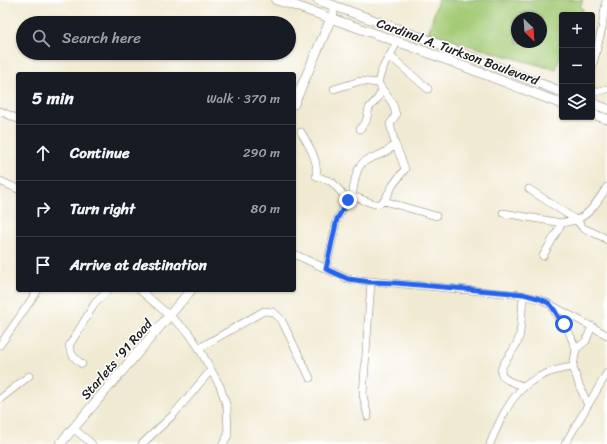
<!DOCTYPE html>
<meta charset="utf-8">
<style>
body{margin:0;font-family:Sriracha,sans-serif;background:#20242c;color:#f1f3f6}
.controls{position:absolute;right:12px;top:12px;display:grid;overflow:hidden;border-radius:4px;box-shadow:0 1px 3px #0004}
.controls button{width:36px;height:36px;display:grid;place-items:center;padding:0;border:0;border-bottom:1px solid #363941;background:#171b24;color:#f1f3f6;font:20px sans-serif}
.compass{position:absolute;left:511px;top:12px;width:36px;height:36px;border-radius:50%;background:#171b24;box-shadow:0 1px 3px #0004;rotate:155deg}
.stop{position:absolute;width:12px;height:12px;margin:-9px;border:3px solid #2563eb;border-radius:50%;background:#fff}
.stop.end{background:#2563eb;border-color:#fff;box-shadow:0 1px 4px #0008}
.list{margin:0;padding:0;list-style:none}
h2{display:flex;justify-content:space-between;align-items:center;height:52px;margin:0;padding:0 16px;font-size:17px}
h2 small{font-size:13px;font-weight:400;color:#9ea1a6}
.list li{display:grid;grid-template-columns:26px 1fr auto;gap:12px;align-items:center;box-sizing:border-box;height:56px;padding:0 16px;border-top:1px solid #363941}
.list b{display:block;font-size:15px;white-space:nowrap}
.list em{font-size:13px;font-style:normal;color:#9ea1a6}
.icon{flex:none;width:22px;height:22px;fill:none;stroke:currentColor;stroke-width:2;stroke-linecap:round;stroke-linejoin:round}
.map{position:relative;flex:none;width:607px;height:444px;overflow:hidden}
.search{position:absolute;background:#171b24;box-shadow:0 1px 3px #0004;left:16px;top:16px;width:280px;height:44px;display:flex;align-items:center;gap:10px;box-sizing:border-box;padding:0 14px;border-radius:22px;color:#9ea1a6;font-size:15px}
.panel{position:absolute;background:#171b24;box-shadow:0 1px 3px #0004;left:16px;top:72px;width:280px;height:220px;border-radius:4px}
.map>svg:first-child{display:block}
.green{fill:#a2c973;stroke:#5f7248;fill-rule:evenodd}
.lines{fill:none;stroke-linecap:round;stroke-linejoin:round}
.minor-casing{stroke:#868378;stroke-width:8}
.tertiary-casing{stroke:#868378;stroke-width:10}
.minor{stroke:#fff;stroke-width:7}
.tertiary{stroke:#fff;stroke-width:9}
.route{stroke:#2563eb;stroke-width:5}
.labels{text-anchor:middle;stroke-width:3;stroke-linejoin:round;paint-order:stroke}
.street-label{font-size:13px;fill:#1c1c1c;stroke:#fff}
</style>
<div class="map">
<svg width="607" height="444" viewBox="0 0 607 444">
<rect width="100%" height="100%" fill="#fff"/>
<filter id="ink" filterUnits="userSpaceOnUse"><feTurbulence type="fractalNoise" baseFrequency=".025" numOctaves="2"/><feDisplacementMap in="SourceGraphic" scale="8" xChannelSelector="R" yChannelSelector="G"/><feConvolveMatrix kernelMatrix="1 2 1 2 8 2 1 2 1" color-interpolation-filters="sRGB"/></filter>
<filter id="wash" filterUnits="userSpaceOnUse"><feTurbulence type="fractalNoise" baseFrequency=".012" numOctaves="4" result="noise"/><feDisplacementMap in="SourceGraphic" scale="16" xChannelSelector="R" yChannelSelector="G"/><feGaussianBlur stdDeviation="0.9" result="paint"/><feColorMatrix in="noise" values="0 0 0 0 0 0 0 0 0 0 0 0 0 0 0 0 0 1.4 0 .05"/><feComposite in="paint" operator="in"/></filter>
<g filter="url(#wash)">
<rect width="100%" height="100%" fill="#f1ead3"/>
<path class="green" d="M 438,0 L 583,0 L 580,8 L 583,9 L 582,15 L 562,15 L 562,54 L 560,54 L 556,70 L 428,34 ZM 517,18 L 541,18 L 541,42 L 517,42 Z"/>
</g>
<g filter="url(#ink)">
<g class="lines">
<defs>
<path id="minor" d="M 390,56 L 428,89
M 592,68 L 602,28 L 606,0
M 334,89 L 360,81 L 378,83
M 592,93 L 607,89
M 0,111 L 18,119
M 360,129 L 366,122 L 369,108 L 378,98 L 382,90
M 301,132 C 309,146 319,160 316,176 L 332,182 L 348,200
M 0,181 L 18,189
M 529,189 L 576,220 C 591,214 598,200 607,187
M 352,197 C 354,187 354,175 360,166 C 366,156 386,157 395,144
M 384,201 L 436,216
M 503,213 L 562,223 L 576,220 L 583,228 L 603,237 L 607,240
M 294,254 L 348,279 L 523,295 L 542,300 L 607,335
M 543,256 L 562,223
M 326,269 L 337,219 L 348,200 L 352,197 L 358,198 L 374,204 L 379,204 L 384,201 L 393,185 L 405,169 L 401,158 L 395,144 L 390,124 L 396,115 L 393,104 L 378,83 C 381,66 390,57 397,42
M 140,290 L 188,332 L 199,348 L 211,370 L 220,386 L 227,407 L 228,435 L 223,444
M 523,295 C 522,308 522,324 519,338 C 513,360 479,375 524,386
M 552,306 L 559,320 L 568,330 L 576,349
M 0,345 L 38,290
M 199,348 L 264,311 L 273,312 L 281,319 L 310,378
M 82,364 C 75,359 71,355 69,346 L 95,303 L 108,290
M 0,399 L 29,376
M 588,405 L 579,385 L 573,367 L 576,349 L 586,341 L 592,326
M 368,417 L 363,395 L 371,282
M 73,428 L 92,444
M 142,444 L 173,415 L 211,370
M 490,444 C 507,401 523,373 573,367
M 565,444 L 607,373"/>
<path id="tertiary" d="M 276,0 L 290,4 L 413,47 L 562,104
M 318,0 L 417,36 L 562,92
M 592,103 L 607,109
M 294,104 L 333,14
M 592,114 L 607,119
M 60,444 L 191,290"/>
</defs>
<use href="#minor" class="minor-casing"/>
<use href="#tertiary" class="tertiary-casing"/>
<use href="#minor" class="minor"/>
<use href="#tertiary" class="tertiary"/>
</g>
</g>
<g class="lines" filter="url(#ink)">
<path class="route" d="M 348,200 L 337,219 L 326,269 L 348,279 L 371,282 L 396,283 L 523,294 C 532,297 548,299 553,308 C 557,314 559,319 564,324"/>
</g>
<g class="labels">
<g class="street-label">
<text transform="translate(458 51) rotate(20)" y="5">Cardinal A. Turkson Boulevard</text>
<text transform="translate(116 359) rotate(-49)" y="5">Starlets '91 Road</text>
</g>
</g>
</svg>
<div class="controls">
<button>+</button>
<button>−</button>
<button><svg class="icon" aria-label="layers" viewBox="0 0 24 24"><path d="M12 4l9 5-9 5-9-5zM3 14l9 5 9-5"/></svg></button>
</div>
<svg class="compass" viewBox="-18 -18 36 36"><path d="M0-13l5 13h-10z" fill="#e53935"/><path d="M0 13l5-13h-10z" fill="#9ea1a6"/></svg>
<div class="stop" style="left:564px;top:324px"></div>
<div class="stop end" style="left:348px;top:200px"></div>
<div class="search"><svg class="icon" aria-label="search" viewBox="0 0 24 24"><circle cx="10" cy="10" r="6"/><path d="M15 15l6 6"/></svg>Search here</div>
<section class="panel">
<h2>5 min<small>Walk · 370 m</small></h2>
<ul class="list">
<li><svg class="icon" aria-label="ahead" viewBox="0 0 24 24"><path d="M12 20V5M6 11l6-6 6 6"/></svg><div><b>Continue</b></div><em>290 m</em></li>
<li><svg class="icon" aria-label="right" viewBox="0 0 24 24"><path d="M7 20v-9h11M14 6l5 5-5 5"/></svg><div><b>Turn right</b></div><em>80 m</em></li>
<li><svg class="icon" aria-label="arrive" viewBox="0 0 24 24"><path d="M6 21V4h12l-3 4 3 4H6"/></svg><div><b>Arrive at destination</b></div></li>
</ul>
</section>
</div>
